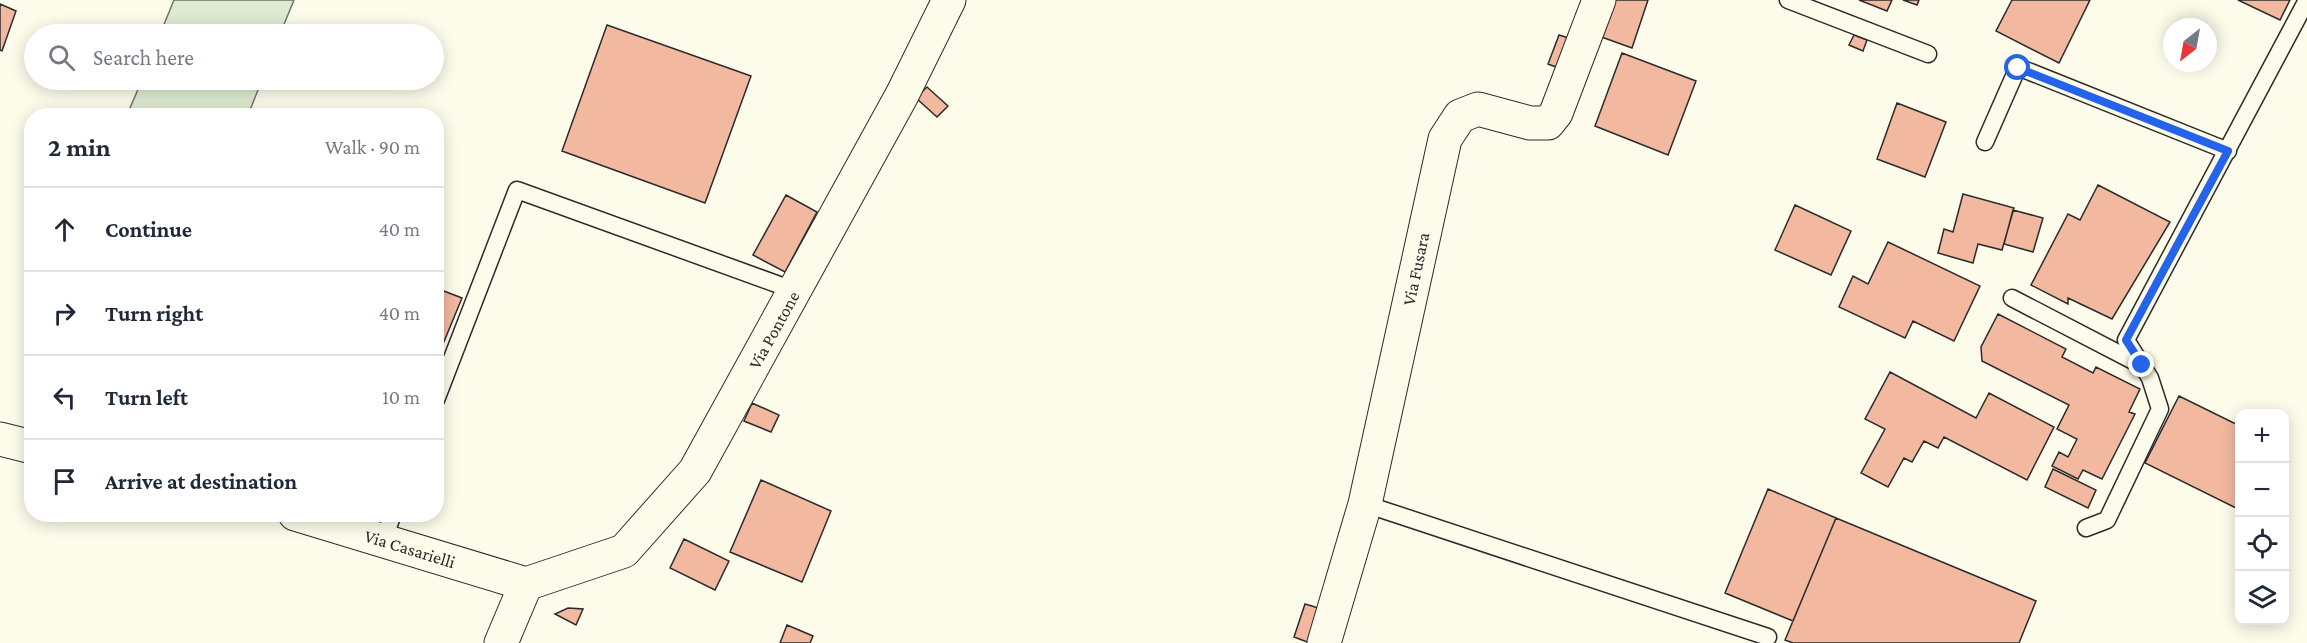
<!DOCTYPE html>
<meta charset="utf-8">
<style>
body{margin:0;font-family:"Crimson Pro",serif;background:#f6f6f7;color:#1f2937}
.controls{position:absolute;right:18px;bottom:18px;display:grid;overflow:hidden;border-radius:12px;box-shadow:0 3px 15px #0003}
.controls button{width:54px;height:54px;display:grid;place-items:center;padding:0;border:0;border-bottom:2px solid #e0e1e3;background:#fff;color:#1f2937;font:30px sans-serif}
.compass{position:absolute;left:2163px;top:18px;width:54px;height:54px;border-radius:50%;background:#fff;box-shadow:0 3px 15px #0003;rotate:211deg}
.stop{position:absolute;width:18px;height:18px;margin:-14px;border:4px solid #2563eb;border-radius:50%;background:#fff}
.stop.end{background:#2563eb;border-color:#fff;box-shadow:0 2px 6px #0008}
.list{margin:0;padding:0;list-style:none}
h2{display:flex;justify-content:space-between;align-items:center;height:78px;margin:0;padding:0 24px;font-size:26px}
h2 small{font-size:20px;font-weight:400;color:#747a83}
.list li{display:grid;grid-template-columns:39px 1fr auto;gap:18px;align-items:center;box-sizing:border-box;height:84px;padding:0 24px;border-top:2px solid #e0e1e3}
.list b{display:block;font-size:22px;white-space:nowrap}
.list em{font-size:20px;font-style:normal;color:#747a83}
.icon{flex:none;width:33px;height:33px;fill:none;stroke:currentColor;stroke-width:2;stroke-linecap:round;stroke-linejoin:round}
.map{position:relative;flex:none;width:2307px;height:643px;overflow:hidden}
.search{position:absolute;background:#fff;box-shadow:0 3px 15px #0003;left:24px;top:24px;width:420px;height:66px;display:flex;align-items:center;gap:15px;box-sizing:border-box;padding:0 21px;border-radius:33px;color:#747a83;font-size:22px}
.panel{position:absolute;background:#fff;box-shadow:0 3px 15px #0003;left:24px;top:108px;width:420px;height:414px;border-radius:24px}
.map>svg:first-child{display:block}
.garden{fill:#deebd1;stroke:#74746e;stroke-width:1.5}
.building{fill:#f2b8a0;stroke:#2b2b2b;stroke-width:1.5}
.lines{fill:none;stroke-linecap:round;stroke-linejoin:round}
.service-casing{stroke:#2b2b2b;stroke-width:19}
.minor-casing{stroke:#2b2b2b;stroke-width:35}
.service{stroke:#fdfbea;stroke-width:16}
.minor{stroke:#fdfbea;stroke-width:33}
.route{stroke:#2563eb;stroke-width:8}
.labels{text-anchor:middle;stroke-width:4.5;stroke-linejoin:round;paint-order:stroke}
.street-label{font-size:18px;fill:#2b2b2b;stroke:#fdfbea}
</style>
<div class="map">
<svg width="2307" height="643" viewBox="0 0 2307 643">
<rect width="100%" height="100%" fill="#fdfbea"/>
<path class="garden" d="M 174,0 L 294,0 L 280,34 L 160,34 Z
M 142,80 L 262,80 L 248,115 L 127,115 Z"/>
<path class="building" d="M 1608,0 L 1648,0 L 1632,48 L 1596,35 Z
M 1859,0 L 1892,0 L 1887,11 Z
M 1903,0 L 1919,0 L 1917,5 Z
M 2012,0 L 2090,0 L 2059,63 L 1996,31 Z
M 2238,0 L 2290,0 L 2280,20 Z
M 0,4 L 16,11 L 2,51 L 0,50 Z
M 607,25 L 751,76 L 705,203 L 562,151 Z
M 1559,35 L 1572,39 L 1561,69 L 1548,64 Z
M 1854,35 L 1867,40 L 1863,51 L 1849,45 Z
M 1622,53 L 1696,81 L 1668,155 L 1595,126 Z
M 927,87 L 948,106 L 937,117 L 916,98 Z
M 1897,103 L 1946,122 L 1925,177 L 1877,159 Z
M 2098,185 L 2170,222 L 2112,319 L 2068,298 L 2068,304 L 2031,285 L 2068,214 L 2080,220 Z
M 1963,194 L 2014,208 L 2002,250 L 1978,244 L 1973,263 L 1938,253 L 1944,229 L 1953,232 Z
M 786,195 L 817,212 L 785,272 L 753,255 Z
M 1795,205 L 1851,231 L 1831,275 L 1775,250 Z
M 2013,210 L 2043,218 L 2033,252 L 2004,244 Z
M 1888,242 L 1980,286 L 1954,341 L 1913,321 L 1905,338 L 1839,307 L 1853,276 L 1868,284 Z
M 436,288 L 462,298 L 436,361 Z
M 1998,314 L 2066,349 L 2062,357 L 2093,373 L 2096,367 L 2140,389 L 2129,412 L 2135,414 L 2102,479 L 2083,470 L 2078,479 L 2052,466 L 2059,452 L 2068,457 L 2077,439 L 2057,429 L 2069,405 L 1982,361 L 1981,347 Z
M 1890,372 L 1976,418 L 1989,393 L 2054,427 L 2027,480 L 1944,437 L 1938,448 L 1924,441 L 1912,462 L 1904,458 L 1888,487 L 1861,473 L 1885,429 L 1865,419 Z
M 2179,396 L 2240,426 L 2240,510 L 2145,463 Z
M 752,403 L 779,415 L 771,432 L 744,421 Z
M 2053,469 L 2096,490 L 2088,508 L 2045,487 Z
M 761,480 L 831,511 L 802,582 L 730,552 Z
M 1768,489 L 1836,518 L 1793,621 L 1725,593 Z
M 1836,518 L 2036,601 L 2019,643 L 1793,643 L 1785,640 Z
M 684,539 L 729,561 L 715,590 L 670,568 Z
M 1305,604 L 1322,609 L 1310,643 L 1294,637 Z
M 568,608 L 583,609 L 576,625 L 555,614 Z
M 787,625 L 813,636 L 810,643 L 780,643 Z"/>
<g class="lines">
<defs>
<path id="service" d="M 1788,0 L 1928,54
M 1985,142 L 2018,67 L 2228,151
M 2012,298 L 2141,365
M 436,400 L 517,190 L 796,291
M 1365,504 L 1768,637
M 2086,528 L 2107,520 L 2160,409 L 2150,378 L 2126,340 L 2307,0
M 383,541 L 393,514"/>
<path id="minor" d="M 0,439 L 32,447
M 295,514 L 526,584
M 526,584 L 624,551 L 695,471 L 902,95 L 949,0
M 501,643 L 526,584
M 1324,643 L 1365,504 L 1445,139 L 1460,116 L 1478,109 L 1530,123 L 1548,123 L 1556,113 L 1599,0"/>
</defs>
<use href="#service" class="service-casing"/>
<use href="#minor" class="minor-casing"/>
<use href="#service" class="service"/>
<use href="#minor" class="minor"/>
</g>
<g class="lines">
<path class="route" d="M 2018,68 L 2228,151 L 2126,340 L 2142,365"/>
</g>
<g class="labels">
<g class="street-label">
<text transform="translate(1416 269) rotate(-78)" y="6">Via Fusara</text>
<text transform="translate(774 330) rotate(-61)" y="6">Via Pontone</text>
<text transform="translate(410 549) rotate(17)" y="6">Via Casarielli</text>
</g>
</g>
</svg>
<div class="controls">
<button>+</button>
<button>−</button>
<button><svg class="icon" aria-label="locate" viewBox="0 0 24 24"><circle cx="12" cy="12" r="6"/><path d="M12 2v4M12 18v4M2 12h4M18 12h4"/></svg></button>
<button><svg class="icon" aria-label="layers" viewBox="0 0 24 24"><path d="M12 4l9 5-9 5-9-5zM3 14l9 5 9-5"/></svg></button>
</div>
<svg class="compass" viewBox="-18 -18 36 36"><path d="M0-13l5 13h-10z" fill="#e53935"/><path d="M0 13l5-13h-10z" fill="#747a83"/></svg>
<div class="stop" style="left:2018px;top:68px"></div>
<div class="stop end" style="left:2142px;top:365px"></div>
<div class="search"><svg class="icon" aria-label="search" viewBox="0 0 24 24"><circle cx="10" cy="10" r="6"/><path d="M15 15l6 6"/></svg>Search here</div>
<section class="panel">
<h2>2 min<small>Walk · 90 m</small></h2>
<ul class="list">
<li><svg class="icon" aria-label="ahead" viewBox="0 0 24 24"><path d="M12 20V5M6 11l6-6 6 6"/></svg><div><b>Continue</b></div><em>40 m</em></li>
<li><svg class="icon" aria-label="right" viewBox="0 0 24 24"><path d="M7 20v-9h11M14 6l5 5-5 5"/></svg><div><b>Turn right</b></div><em>40 m</em></li>
<li><svg class="icon" aria-label="left" viewBox="0 0 24 24"><path d="M17 20v-9H6M10 6l-5 5 5 5"/></svg><div><b>Turn left</b></div><em>10 m</em></li>
<li><svg class="icon" aria-label="arrive" viewBox="0 0 24 24"><path d="M6 21V4h12l-3 4 3 4H6"/></svg><div><b>Arrive at destination</b></div></li>
</ul>
</section>
</div>
